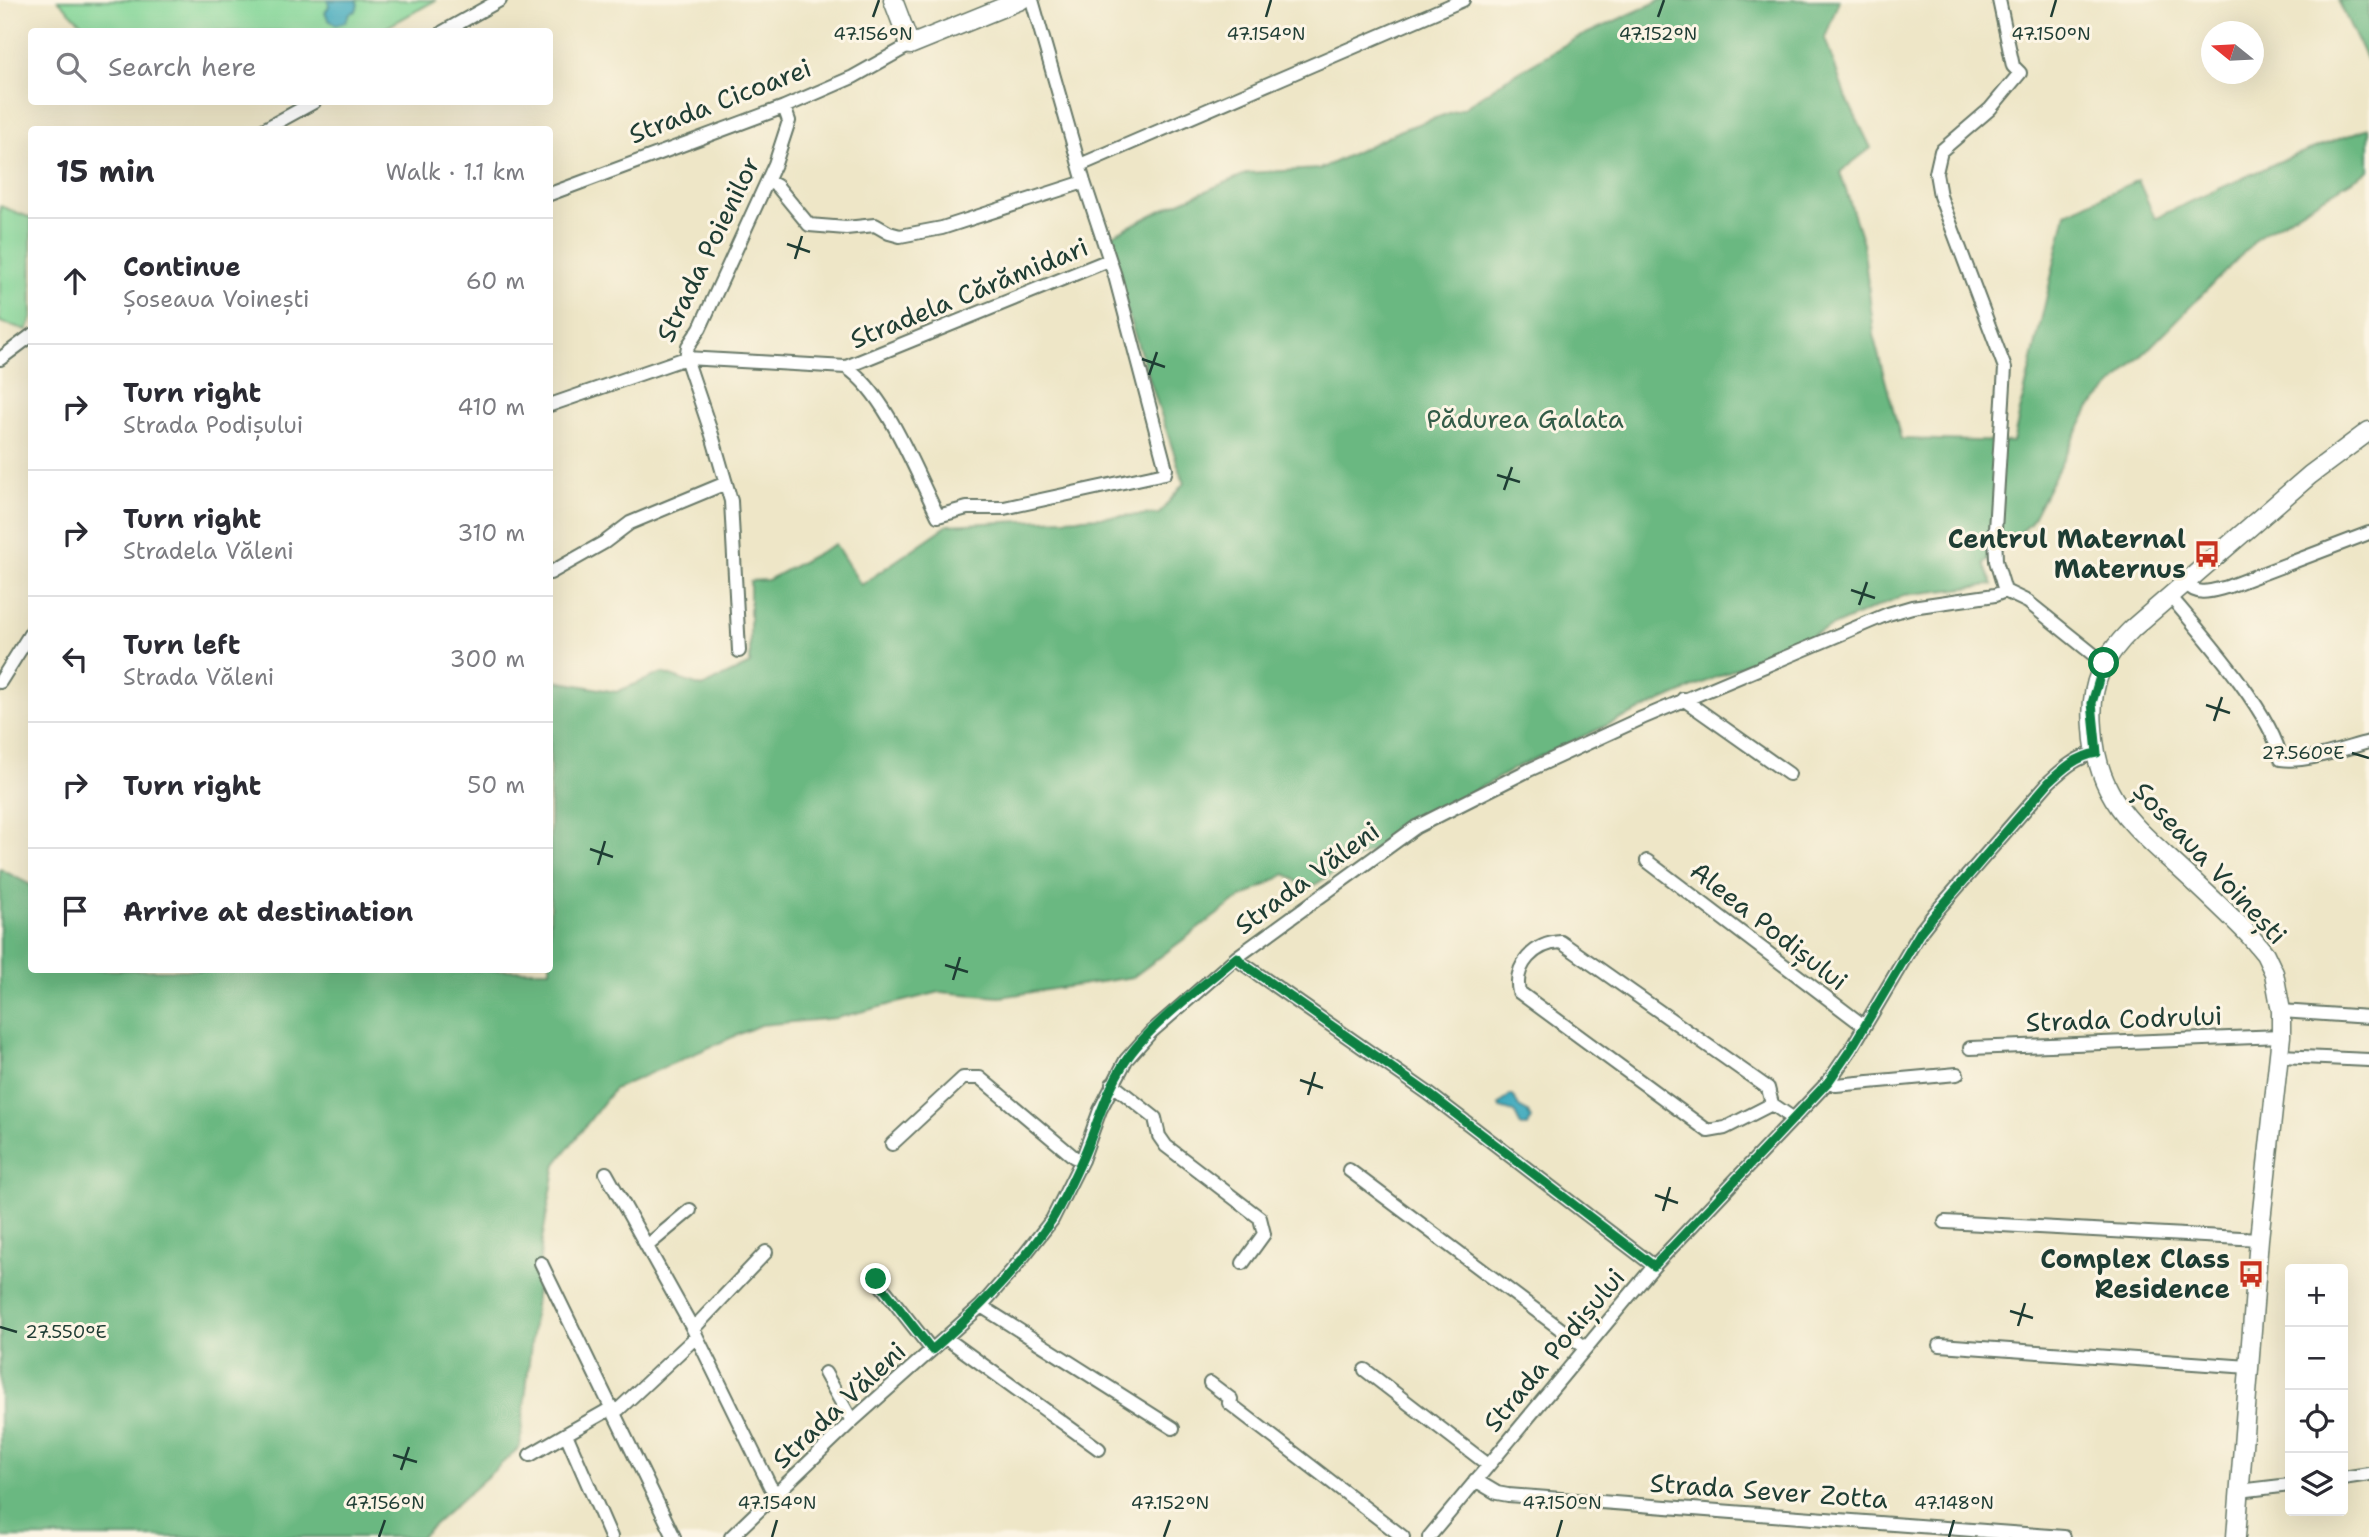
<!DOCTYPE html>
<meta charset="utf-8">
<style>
body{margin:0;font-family:"Shantell Sans",sans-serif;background:#f7f7f7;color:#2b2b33}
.controls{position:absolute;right:21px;bottom:21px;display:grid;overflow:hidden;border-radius:7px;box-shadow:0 7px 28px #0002}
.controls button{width:63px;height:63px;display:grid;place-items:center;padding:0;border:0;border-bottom:2px solid #e1e1e2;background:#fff;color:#2b2b33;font:35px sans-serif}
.compass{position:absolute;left:2201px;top:21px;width:63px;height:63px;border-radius:50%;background:#fff;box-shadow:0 7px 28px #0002;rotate:288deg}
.stop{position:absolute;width:21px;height:21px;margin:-16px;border:5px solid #0b8043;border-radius:50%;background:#fff}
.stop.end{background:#0b8043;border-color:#fff;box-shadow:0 2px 7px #0008}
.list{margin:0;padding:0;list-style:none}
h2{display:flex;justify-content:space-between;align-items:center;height:91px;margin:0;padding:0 28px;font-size:30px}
h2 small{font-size:23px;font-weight:400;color:#7c7c81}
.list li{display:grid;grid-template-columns:46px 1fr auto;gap:21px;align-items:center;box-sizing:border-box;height:126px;padding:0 28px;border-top:2px solid #e1e1e2}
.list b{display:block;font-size:26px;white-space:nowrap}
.list p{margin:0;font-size:23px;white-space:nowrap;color:#7c7c81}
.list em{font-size:23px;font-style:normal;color:#7c7c81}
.icon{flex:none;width:38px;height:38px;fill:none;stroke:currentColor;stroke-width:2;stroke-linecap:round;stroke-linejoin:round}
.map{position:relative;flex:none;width:2369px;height:1537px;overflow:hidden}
.search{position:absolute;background:#fff;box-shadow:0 7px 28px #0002;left:28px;top:28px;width:525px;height:77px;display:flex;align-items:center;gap:18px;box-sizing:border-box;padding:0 24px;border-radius:7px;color:#7c7c81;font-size:26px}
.panel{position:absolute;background:#fff;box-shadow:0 7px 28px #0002;left:28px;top:126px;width:525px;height:847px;border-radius:7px}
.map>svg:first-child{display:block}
.green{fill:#84d799;stroke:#528a66;stroke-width:2}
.forest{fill:#6bb881;stroke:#457a5a;stroke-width:2}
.water{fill:#3faabe;stroke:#2f7479;stroke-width:2}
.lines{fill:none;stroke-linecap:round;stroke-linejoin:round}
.street-casing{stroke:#677867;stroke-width:16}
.secondary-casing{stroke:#677867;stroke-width:21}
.street{stroke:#fff;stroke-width:12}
.secondary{stroke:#fff;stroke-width:18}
.route{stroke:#0b8043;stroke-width:9}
.ticks{fill:none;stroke:#1f3d34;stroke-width:2.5}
.labels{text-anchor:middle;stroke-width:6;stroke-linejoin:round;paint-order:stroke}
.street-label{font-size:26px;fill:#1f3d34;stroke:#fcf5e5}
.park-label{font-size:26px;fill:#335c48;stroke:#fcf5e5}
.poi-label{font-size:26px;font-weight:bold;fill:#1f3d34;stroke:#fcf5e5;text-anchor:end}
.ticks-label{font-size:18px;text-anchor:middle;fill:#1f3d34;stroke:#fcf5e5;stroke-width:6;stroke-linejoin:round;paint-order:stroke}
</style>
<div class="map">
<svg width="2369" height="1537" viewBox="0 0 2369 1537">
<rect width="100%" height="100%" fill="#fcf5e5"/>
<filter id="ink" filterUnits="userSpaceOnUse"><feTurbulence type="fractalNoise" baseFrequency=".0143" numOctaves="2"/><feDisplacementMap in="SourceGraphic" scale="14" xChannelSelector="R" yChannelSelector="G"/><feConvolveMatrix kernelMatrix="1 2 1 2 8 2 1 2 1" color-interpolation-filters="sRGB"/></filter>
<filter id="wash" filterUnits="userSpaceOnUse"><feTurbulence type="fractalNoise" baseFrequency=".00686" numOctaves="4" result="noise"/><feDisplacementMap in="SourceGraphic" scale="28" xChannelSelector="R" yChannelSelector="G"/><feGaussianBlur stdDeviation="1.57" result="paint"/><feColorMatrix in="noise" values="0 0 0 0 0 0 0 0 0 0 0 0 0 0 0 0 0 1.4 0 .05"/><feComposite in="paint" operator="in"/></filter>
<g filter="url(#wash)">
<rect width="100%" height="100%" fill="#eee6c7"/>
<path class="green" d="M 58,0 L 436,0 L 378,32 L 89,31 Z
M 0,206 L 31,218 L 32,317 L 27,330 L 0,322 Z"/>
<path class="forest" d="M 1661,0 L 1839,0 L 1825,38 L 1845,95 L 1871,148 L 1840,172 L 1863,243 L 1875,342 L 1901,439 L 2013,442 L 2066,213 L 2138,180 L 2155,218 L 2285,159 L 2369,128 L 2369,170 L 2262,234 L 2089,409 L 2030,524 L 1984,564 L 1993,585 L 1904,595 L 1625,717 L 1519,766 L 1353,861 L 1308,889 L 1286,874 L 1234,902 L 1133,977 L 1000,997 L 940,992 L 836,1018 L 760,1025 L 614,1089 L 556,1164 L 542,1240 L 520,1447 L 420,1537 L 0,1537 L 0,869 L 31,885 L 32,970 L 550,970 L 550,680 L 616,692 L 662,673 L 702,687 L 750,664 L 750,581 L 768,580 L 835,544 L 861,585 L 948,525 L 1159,514 L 1184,483 L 1115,276 L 1110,236 L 1170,206 L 1248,173 L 1320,169 L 1404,129 L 1464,108 L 1506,79 L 1575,39 Z
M 2338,0 L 2369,0 L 2369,65 Z"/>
<path class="water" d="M 328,0 L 356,0 L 358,4 L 356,11 L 350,13 L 345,22 L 336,25 L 329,20 L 325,13 L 329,6 Z
M 1510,1095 L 1513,1095 L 1519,1107 L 1528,1112 L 1531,1119 L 1528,1126 L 1521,1126 L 1514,1112 L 1500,1108 L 1499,1105 Z"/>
</g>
<g filter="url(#ink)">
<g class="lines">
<defs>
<path id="street" d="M 1999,0 L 2013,66 L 2020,73 L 1990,109 L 1941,151 L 1936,173 L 1940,196 L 2005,368 L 1995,530 L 1996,561 L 2005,591 L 2028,602 L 2104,663
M 443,32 L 500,0
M 263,130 L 314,102
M 1080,165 L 1463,0
M 768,181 L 777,186 L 809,225 L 846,228 L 875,225 L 889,233 L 900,236 L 942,228 L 1084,182
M 550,194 L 784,107 L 853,77 L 910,45
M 0,359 L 32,335
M 846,367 C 887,394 915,471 938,516 L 967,508 L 1004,508 L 1165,473 L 1166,469 L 1115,276 L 1084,182 L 1032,0
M 550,405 L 686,358 L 846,367 L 1109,260
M 550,573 L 605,542 L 630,523 L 726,483
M 2185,583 C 2198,597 2211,591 2227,587 L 2369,533
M 2170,596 C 2202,634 2272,713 2281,759 C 2306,763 2345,748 2369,742
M 739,651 L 731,501 L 712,435 L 686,358 L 688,346 L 700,328 L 775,164 L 789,121 L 784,107
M 0,682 L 32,631
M 1683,699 L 1789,774
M 1647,861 L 1864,1026
M 1561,942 L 1768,1088 L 1772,1104 L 1725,1128 L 1708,1131 L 1519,992 C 1513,965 1535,943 1561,942 Z
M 1237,957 L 1242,963 L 1428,1093 L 1654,1266
M 2281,1011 L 2369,1017
M 1970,1048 L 2281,1036
M 2280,1056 L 2369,1060
M 1829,1081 L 1836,1085 L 1957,1074
M 1112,1084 L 1155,1118 L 1159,1136 L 1166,1146 L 1260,1218 L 1264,1234 L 1243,1263
M 1772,1104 L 1794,1119
M 892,1144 L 963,1078 L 980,1078 L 1074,1157 L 1082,1160
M 1349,1170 L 1586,1348
M 606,1173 L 693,1329 L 770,1486 L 776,1493
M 1945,1222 L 2259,1239
M 647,1246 L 690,1210
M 541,1263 L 674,1537
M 876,1279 L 932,1350
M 981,1306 L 1173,1428
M 693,1329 L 766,1252
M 946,1338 L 1099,1449
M 1940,1345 L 2249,1367
M 1365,1370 L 1487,1464
M 825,1373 L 852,1421
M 1210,1383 L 1231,1399 L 1229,1403 L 1403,1537
M 530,1455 L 566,1434
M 2343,1478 L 2369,1474
M 1475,1480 L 1497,1493 L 1508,1495 L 2064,1537
M 2239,1491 L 2290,1485
M 611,1537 L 566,1434 L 610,1409 L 619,1409 L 696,1337
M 731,1537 L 852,1421 L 981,1306 L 1015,1267 L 1052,1220 L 1082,1160 L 1100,1110 L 1126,1060 L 1151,1032 L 1237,957 L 1416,827 L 1529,770 L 1642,718 L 1888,614 L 1912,607 L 1995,595 L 2005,591
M 1429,1537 L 1654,1266 L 1829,1081 L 1851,1049 L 1921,931 L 1935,913 L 2049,782 C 2063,769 2077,756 2097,753"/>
<path id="secondary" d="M 893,0 L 910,45 L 1021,0
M 2236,1537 L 2259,1239 L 2281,1036 L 2281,1011 L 2274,973 L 2265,954 L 2250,936 C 2226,911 2201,888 2176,865 C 2152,843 2124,820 2109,790 C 2099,771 2094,749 2093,728 C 2089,684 2102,658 2133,628 L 2310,475 L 2369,431"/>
</defs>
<use href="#street" class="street-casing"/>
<use href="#secondary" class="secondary-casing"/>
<use href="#street" class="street"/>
<use href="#secondary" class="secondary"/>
</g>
</g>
<g class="lines" filter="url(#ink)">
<path class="route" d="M 876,1279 L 932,1350 C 976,1312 1018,1270 1051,1221 C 1062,1204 1071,1183 1080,1164 C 1096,1130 1104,1094 1125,1062 C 1147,1027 1204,985 1237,957 L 1242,963 L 1428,1093 L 1654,1266 L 1829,1081 L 1851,1049 L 1921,931 L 1935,914 L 2049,782 C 2063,769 2077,756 2097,753 L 2092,703 L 2104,663"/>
</g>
<path class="ticks" d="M 873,17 L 879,0M 1266,17 L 1271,0M 1658,17 L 1664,0M 2051,17 L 2056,0M 787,244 L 810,252M 795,259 L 802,236M 1142,359 L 1165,367M 1149,375 L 1157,352M 1497,475 L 1520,482M 1504,490 L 1512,467M 1851,590 L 1875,598M 1859,605 L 1867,582M 2206,705 L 2230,713M 2214,721 L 2222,697M 2352,753 L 2369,758M 590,849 L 613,857M 598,865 L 605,841M 945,965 L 968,972M 953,980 L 960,957M 1300,1080 L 1323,1088M 1308,1095 L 1315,1072M 1655,1195 L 1678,1203M 1663,1211 L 1670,1187M 2010,1311 L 2033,1318M 2018,1326 L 2025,1303M 0,1327 L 17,1332M 393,1455 L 417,1462M 401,1470 L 409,1447M 379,1537 L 385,1520M 772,1537 L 777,1520M 1164,1537 L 1170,1520M 1557,1537 L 1562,1520M 1949,1537 L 1954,1520"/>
<defs>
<symbol id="bus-bare" viewBox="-9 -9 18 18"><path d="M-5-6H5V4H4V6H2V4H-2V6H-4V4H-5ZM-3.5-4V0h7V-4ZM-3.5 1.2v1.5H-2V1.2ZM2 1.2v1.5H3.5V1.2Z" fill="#c8321e" stroke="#fcf5e5" stroke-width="2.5" paint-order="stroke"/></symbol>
</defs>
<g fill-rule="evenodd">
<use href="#bus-bare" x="2188" y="535" width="38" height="38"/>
<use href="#bus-bare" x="2232" y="1255" width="38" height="38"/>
</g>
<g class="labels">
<g class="street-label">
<text transform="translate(720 101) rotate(-21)" y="9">Strada Cicoarei</text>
<text transform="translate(708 249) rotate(-64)" y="9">Strada Poienilor</text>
<text transform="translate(969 293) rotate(-22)" y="9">Stradela Cărămidari</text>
<text transform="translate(2210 863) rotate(47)" y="9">Șoseaua Voinești</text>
<text transform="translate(1307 878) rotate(-36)" y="9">Strada Văleni</text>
<text transform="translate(1769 926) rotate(38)" y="9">Aleea Podișului</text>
<text transform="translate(2124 1019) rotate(-2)" y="9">Strada Codrului</text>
<text transform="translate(1554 1350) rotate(-50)" y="9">Strada Podișului</text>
<text transform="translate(839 1405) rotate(-43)" y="9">Strada Văleni</text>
<text transform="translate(1769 1491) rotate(4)" y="9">Strada Sever Zotta</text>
</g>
<g class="park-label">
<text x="1525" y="428">Pădurea Galata</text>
</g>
<g class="poi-label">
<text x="2186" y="548">Centrul Maternal<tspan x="2186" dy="30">Maternus</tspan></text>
<text x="2230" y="1268">Complex Class<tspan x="2230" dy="30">Residence</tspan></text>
</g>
</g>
<g class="ticks-label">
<text x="873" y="40">47.156°N</text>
<text x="1266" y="40">47.154°N</text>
<text x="1658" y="40">47.152°N</text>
<text x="2051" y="40">47.150°N</text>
<text x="2303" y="759">27.560°E</text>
<text x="66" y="1338">27.550°E</text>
<text x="385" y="1509">47.156°N</text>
<text x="777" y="1509">47.154°N</text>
<text x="1170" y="1509">47.152°N</text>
<text x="1562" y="1509">47.150°N</text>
<text x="1954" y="1509">47.148°N</text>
</g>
</svg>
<div class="controls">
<button>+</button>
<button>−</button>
<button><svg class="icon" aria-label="locate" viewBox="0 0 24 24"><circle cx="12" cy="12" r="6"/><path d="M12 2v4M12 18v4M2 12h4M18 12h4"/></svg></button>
<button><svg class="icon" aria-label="layers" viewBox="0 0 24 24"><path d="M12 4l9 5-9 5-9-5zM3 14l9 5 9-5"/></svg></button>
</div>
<svg class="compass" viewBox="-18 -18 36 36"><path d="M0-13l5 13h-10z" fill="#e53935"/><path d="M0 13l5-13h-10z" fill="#7c7c81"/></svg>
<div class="stop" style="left:2104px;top:663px"></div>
<div class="stop end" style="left:876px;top:1279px"></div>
<div class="search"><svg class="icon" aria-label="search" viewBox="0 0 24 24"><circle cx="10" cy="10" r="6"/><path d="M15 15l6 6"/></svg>Search here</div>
<section class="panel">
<h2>15 min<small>Walk · 1.1 km</small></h2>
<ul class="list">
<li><svg class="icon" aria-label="ahead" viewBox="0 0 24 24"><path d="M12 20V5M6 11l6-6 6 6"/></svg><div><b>Continue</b><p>Șoseaua Voinești</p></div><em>60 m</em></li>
<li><svg class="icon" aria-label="right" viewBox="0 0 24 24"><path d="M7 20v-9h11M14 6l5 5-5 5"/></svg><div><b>Turn right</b><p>Strada Podișului</p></div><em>410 m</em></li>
<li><svg class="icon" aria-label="right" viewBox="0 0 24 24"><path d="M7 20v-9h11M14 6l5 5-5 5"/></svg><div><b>Turn right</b><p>Stradela Văleni</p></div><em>310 m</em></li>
<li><svg class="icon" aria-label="left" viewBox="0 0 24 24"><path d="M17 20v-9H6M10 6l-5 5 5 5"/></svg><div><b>Turn left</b><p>Strada Văleni</p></div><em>300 m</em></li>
<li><svg class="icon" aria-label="right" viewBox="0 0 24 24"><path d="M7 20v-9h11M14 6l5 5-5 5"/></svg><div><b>Turn right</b></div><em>50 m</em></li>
<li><svg class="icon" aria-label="arrive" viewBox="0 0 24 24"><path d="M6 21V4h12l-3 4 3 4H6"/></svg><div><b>Arrive at destination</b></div></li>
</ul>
</section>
</div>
